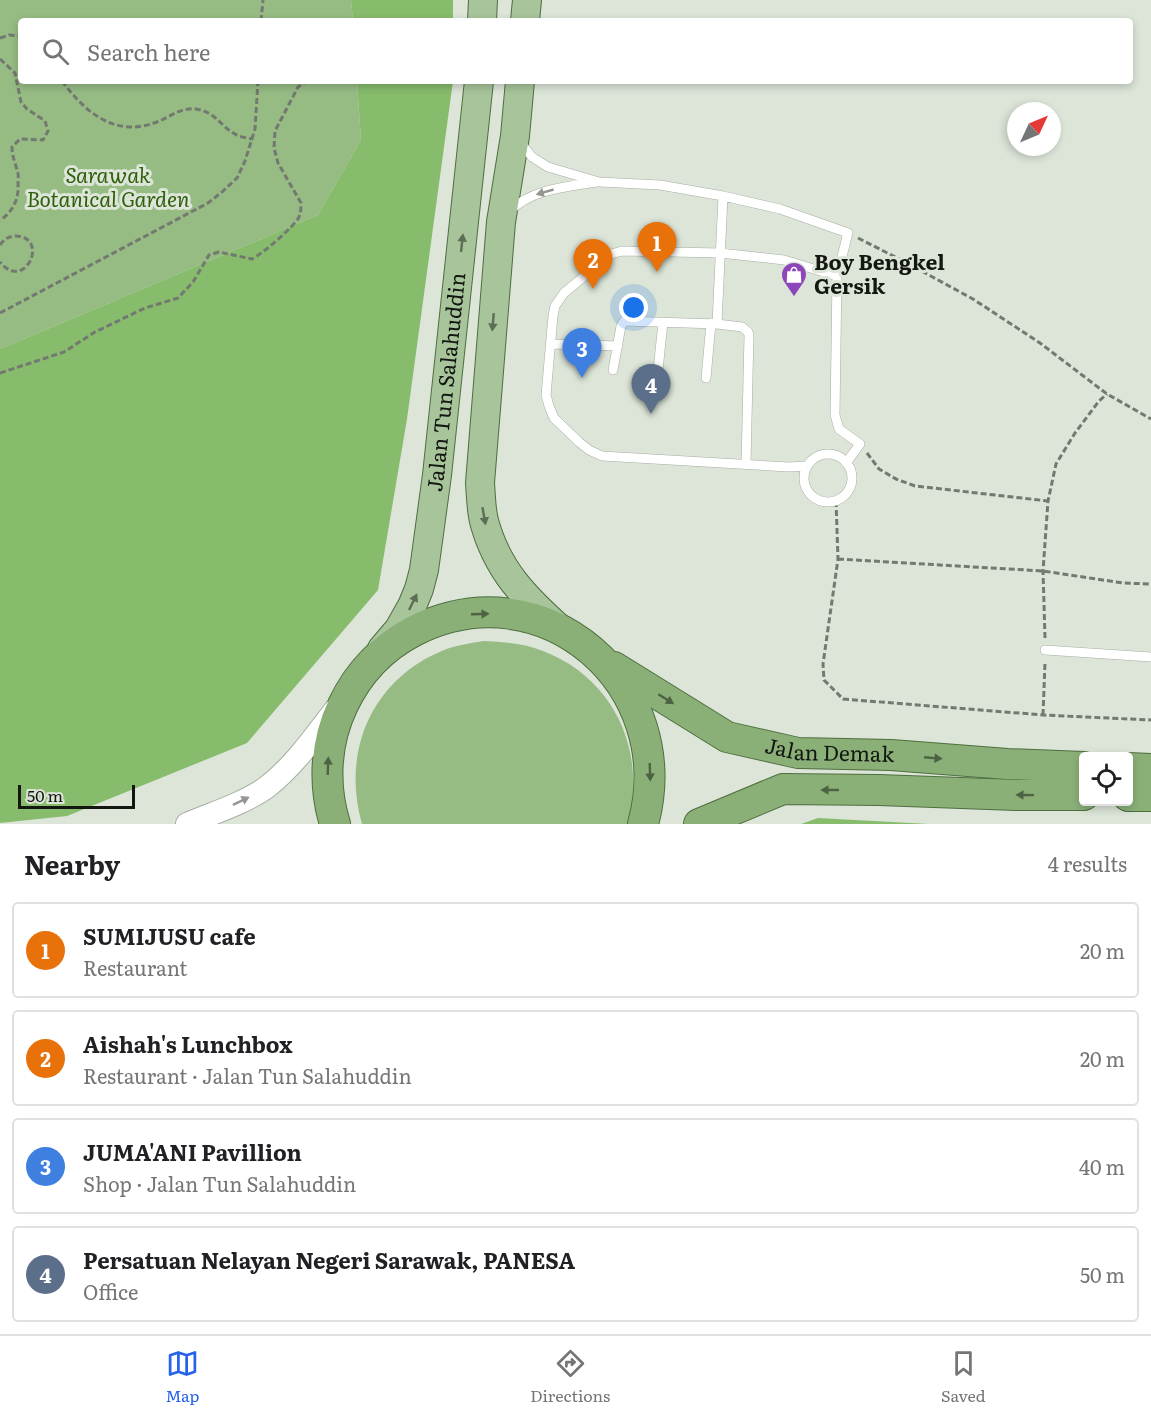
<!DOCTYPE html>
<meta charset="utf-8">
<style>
body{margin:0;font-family:Literata,serif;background:#f2f2f2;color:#202124}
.controls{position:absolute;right:18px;bottom:18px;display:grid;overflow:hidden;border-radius:6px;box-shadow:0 3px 9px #0003}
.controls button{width:54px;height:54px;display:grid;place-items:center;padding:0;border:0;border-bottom:2px solid #e0e0e0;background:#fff;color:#202124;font:30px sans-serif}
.compass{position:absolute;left:1007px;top:102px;width:54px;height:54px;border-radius:50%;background:#fff;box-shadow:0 3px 9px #0003;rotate:46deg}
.scale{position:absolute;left:18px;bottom:15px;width:117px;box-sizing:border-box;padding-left:6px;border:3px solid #131611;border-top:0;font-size:16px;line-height:21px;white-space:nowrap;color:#131611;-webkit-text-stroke:4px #dce5d8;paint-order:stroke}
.you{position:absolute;left:634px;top:308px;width:21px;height:21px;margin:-15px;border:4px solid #fff;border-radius:50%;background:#1a73e8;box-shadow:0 0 0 9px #1a73e833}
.badge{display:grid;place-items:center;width:39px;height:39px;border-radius:50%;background:#2563eb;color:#fff;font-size:20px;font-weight:700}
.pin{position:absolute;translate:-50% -50px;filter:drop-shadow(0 2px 3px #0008)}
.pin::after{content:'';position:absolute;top:32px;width:21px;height:18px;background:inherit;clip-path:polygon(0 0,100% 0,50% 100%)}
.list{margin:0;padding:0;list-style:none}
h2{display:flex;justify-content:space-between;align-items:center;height:78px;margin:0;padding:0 24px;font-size:26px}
h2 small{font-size:20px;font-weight:400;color:#757577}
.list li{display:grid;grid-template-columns:39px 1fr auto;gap:18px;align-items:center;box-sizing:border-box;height:96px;margin:0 12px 12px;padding:0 12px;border:2px solid #e0e0e0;border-radius:6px}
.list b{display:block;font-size:22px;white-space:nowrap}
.list p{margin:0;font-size:20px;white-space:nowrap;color:#757577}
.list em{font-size:20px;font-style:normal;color:#757577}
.icon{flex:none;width:33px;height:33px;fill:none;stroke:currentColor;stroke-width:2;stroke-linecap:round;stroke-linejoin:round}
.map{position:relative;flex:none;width:1151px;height:824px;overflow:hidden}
.search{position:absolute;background:#fff;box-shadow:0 3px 9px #0003;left:18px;right:18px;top:18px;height:66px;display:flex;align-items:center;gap:15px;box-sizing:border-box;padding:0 21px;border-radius:6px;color:#757577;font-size:22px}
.sheet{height:510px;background:#fff}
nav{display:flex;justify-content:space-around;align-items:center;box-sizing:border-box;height:84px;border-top:2px solid #e0e0e0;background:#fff;font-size:16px;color:#757577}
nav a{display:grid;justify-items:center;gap:3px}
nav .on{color:#2563eb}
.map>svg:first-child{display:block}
.green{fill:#96bc84}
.forest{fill:#87bc6c}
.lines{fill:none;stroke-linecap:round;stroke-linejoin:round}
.service-casing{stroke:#a5aea1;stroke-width:10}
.tertiary-casing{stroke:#a5aea1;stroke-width:24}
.primary-casing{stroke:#4e6e3e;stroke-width:30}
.trunk-casing{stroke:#4e6e3e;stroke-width:32}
.path{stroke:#737970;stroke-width:3;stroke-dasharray:6 3;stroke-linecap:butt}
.service{stroke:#fff;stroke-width:9}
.tertiary{stroke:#fff;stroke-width:22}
.primary{stroke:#a7c49a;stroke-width:28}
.trunk{stroke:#8ab078;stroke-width:30}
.oneway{fill:#959694}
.oneway2{fill:#5d6d56}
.oneway3{fill:#4e6344}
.labels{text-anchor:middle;stroke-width:6;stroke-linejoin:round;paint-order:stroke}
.park-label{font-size:21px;font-style:italic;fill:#2f600c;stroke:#dce5d8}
.poi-label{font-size:21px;font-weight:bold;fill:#131611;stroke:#dce5d8;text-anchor:start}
.street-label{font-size:21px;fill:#131611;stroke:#dce5d8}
</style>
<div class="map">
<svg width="1151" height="824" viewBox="0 0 1151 824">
<rect width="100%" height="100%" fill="#dce5d8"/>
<path class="green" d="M 0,0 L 351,0 L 353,21 L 21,21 L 21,81 L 357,81 L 361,140 L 318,215 L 0,349 Z
M 484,641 C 504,642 524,643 543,651 C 614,678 648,752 627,824 L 362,824 C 341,751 372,679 444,650 C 457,645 471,643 484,641 Z"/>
<path class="forest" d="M 351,0 L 453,0 L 453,21 L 353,21 Z
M 357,81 L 453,81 L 407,419 L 378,590 L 247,743 L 67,816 L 0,823 L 0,349 L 318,215 L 361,140 Z
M 818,818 L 929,824 L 801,824 Z"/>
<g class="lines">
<defs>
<path id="service" d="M 520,142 L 532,157 L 548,167 L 599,182 L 660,185 L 723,196 L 780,209 L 848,233 L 837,276 L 835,415 L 839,429 L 860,444 L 846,463
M 509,212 C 531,189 566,187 596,182
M 717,324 L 723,196
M 551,344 L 618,346
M 613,370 L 621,326 L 624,321 L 717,324 L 742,327 L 748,332 L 749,335 L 746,464
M 706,378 L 711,323
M 657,380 L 663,322
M804 478a24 24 0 1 1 48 0a24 24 0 1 1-48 0Z
M 807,466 L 789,467 L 602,456 L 589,450 L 579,442 L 554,418 L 549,406 L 546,395 L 553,316 L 555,306 L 564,293 L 611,254 L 622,251 L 720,253 L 784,260 L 837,276
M 1045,650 L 1151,657"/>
<path id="tertiary" d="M 187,824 C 213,813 245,803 267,787 C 294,766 314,737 335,710"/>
<g id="primary">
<path d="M 482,21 L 483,0"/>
<path d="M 525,21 L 527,0"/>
<path d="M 520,81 L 515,136 L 501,222 L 480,483 C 481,495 481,509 484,521 C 497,570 525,598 562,631"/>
<path id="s1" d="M 382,649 L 399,629 L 412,606 L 419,589 L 424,570 L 437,475 L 479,81"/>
</g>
<g id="trunk">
<path id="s2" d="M 614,667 L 727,737 L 798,753 L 891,755 L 1007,764 L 1084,767"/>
<path d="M 1128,768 L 1151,769"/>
<path d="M 1128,796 L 1151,796"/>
<path d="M 335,824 C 323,785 325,742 343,705 C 358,673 383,647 414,631 C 544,565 681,685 643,824"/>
<path d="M 699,824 L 783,789 L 879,790 L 1016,795 L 1084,795"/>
</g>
</defs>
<use href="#service" class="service-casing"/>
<use href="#tertiary" class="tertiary-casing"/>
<use href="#primary" class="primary-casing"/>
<use href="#trunk" class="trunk-casing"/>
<path class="path" d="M 261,21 L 263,0
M 0,38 L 9,35 L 21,36
M 0,59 L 15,73 L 21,102 L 27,109 L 45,121 L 48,131 L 43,140 L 20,139 L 12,147 C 12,156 15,162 17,170 C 19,174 18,179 18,184 C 19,199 13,212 0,220
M 62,81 C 86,113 115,138 157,122 C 170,117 181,107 196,109 C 216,112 220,126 235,134 C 239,137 247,138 253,139
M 858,238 L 905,262 L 973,299 L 1040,343 L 1107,394 L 1151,419
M 0,245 C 4,239 9,236 16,236 C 50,237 25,293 0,262
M 0,313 L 208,203 L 222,192 L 237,178 L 245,161 L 255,129 L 258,81
M 0,373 L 64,352 L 95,332 L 145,308 L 178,298 L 193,282 L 209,255 L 219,252 L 252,259 C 262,254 294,227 299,217 C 301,212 301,208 301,203 L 278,163 L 274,148 L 275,131 L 298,87 L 307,81
M 867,453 L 879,469 L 896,479 L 915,486 L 1048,501
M 836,501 L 838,559 L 823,664 L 824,680 L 843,699 L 1043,715 L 1151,720
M 838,559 L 1043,571 L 1123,583 L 1151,584
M 1045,638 L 1043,571 L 1048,501 L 1056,464 L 1075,433 L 1099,401 L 1107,394
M 1043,715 L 1045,663"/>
<use href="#service" class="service"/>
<use href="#tertiary" class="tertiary"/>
<use href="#primary" class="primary"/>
<use href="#trunk" class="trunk"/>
</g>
<defs><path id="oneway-solid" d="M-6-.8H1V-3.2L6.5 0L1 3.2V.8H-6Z" transform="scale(1.5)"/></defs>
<g class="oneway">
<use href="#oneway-solid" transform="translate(545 192) rotate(164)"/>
<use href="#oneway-solid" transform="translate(241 801) rotate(-26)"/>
</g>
<g class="oneway2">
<use href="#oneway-solid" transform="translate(462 243) rotate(-84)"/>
<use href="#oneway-solid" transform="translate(493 322) rotate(95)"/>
<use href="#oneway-solid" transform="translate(484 516) rotate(80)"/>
<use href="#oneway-solid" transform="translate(413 602) rotate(-64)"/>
</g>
<g class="oneway3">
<use href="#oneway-solid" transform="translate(480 614) rotate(-2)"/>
<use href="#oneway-solid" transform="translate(666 699) rotate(32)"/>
<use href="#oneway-solid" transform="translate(933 758) rotate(5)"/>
<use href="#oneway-solid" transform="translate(328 766) rotate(-88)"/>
<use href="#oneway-solid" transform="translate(650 772) rotate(88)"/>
<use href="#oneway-solid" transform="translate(830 790) rotate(-180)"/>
<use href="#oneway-solid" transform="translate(1025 795) rotate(-179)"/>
</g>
<defs>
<symbol id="shop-pin" viewBox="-11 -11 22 30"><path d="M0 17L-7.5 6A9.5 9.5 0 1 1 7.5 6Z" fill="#8c46ba" stroke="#dce5d8"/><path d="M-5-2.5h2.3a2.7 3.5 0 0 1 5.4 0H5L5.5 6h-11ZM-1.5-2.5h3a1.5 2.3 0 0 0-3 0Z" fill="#fff"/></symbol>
</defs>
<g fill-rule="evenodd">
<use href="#shop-pin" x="779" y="260" width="30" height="40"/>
</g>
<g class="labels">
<g class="park-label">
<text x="108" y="183">Sarawak<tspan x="108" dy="24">Botanical Garden</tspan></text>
</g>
<g class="poi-label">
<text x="814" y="270">Boy Bengkel<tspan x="814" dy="24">Gersik</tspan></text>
</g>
<g class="street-label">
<text dy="7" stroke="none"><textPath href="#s1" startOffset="280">Jalan Tun Salahuddin</textPath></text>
<text dy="7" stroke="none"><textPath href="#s2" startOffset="237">Jalan Demak</textPath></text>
</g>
</g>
</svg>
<div class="controls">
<button><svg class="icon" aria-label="locate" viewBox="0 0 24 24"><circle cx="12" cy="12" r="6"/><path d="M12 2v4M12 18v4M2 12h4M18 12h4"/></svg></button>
</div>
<svg class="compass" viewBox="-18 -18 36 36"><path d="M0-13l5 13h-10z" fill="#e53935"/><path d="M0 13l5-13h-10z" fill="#757577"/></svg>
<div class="scale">50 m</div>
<div class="you"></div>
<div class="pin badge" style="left:657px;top:272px;background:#e8710a">1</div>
<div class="pin badge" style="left:593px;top:289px;background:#e8710a">2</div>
<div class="pin badge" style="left:582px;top:378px;background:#3f7fe0">3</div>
<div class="pin badge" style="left:651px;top:414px;background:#5c6f8a">4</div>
<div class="search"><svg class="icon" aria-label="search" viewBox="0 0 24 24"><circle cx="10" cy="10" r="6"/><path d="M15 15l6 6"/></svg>Search here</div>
</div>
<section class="sheet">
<h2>Nearby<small>4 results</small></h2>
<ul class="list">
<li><span class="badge" style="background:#e8710a">1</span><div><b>SUMIJUSU cafe</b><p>Restaurant</p></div><em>20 m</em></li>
<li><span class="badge" style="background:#e8710a">2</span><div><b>Aishah's Lunchbox</b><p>Restaurant · Jalan Tun Salahuddin</p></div><em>20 m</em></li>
<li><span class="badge" style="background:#3f7fe0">3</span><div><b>JUMA'ANI Pavillion</b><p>Shop · Jalan Tun Salahuddin</p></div><em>40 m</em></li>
<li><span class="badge" style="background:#5c6f8a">4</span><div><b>Persatuan Nelayan Negeri Sarawak, PANESA</b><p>Office</p></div><em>50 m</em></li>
</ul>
</section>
<nav>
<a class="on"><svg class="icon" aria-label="map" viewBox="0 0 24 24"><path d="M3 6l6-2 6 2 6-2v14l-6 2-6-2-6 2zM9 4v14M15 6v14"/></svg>Map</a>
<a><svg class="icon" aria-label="directions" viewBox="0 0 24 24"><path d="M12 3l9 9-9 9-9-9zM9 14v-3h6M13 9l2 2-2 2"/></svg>Directions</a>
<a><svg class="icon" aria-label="saved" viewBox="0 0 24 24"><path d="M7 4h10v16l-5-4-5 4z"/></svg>Saved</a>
</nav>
